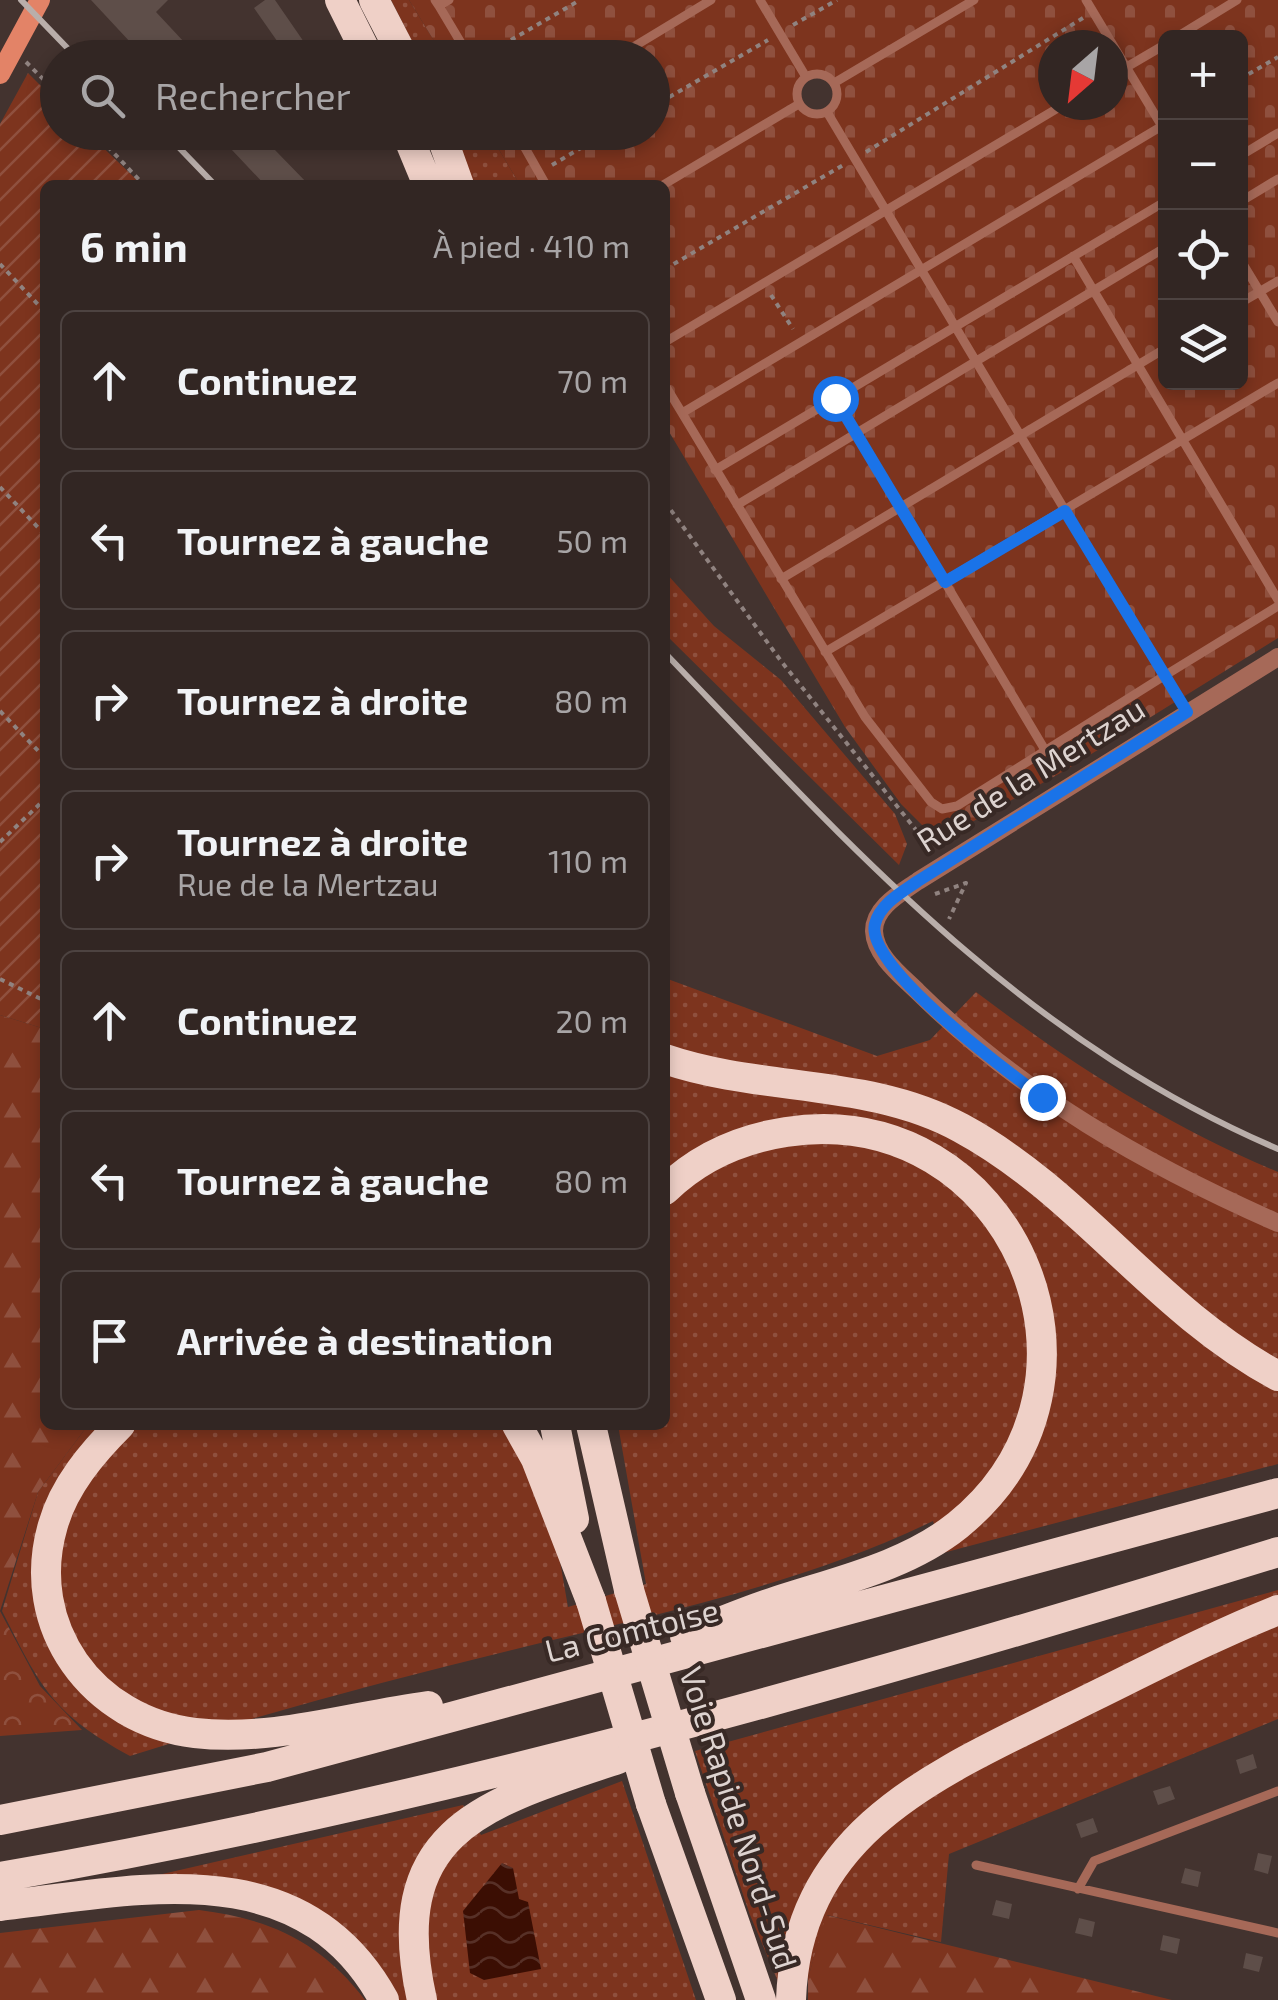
<!DOCTYPE html>
<html lang="fr">
<meta charset="utf-8">
<style>
body{margin:0;font-family:"Exo 2",sans-serif;background:#3a2e2b;color:#f1f3f6}
.controls{position:absolute;right:30px;top:30px;display:grid;overflow:hidden;border-radius:15px;box-shadow:0 5px 15px #0003}
.controls button{width:90px;height:90px;display:grid;place-items:center;padding:0;border:0;border-bottom:2px solid #4d4341;background:#322623;color:#f1f3f6;font:50px sans-serif}
.compass{position:absolute;left:1038px;top:30px;width:90px;height:90px;border-radius:50%;background:#322623;box-shadow:0 5px 15px #0003;rotate:208deg}
.stop{position:absolute;width:30px;height:30px;margin:-22px;border:8px solid #1a73e8;border-radius:50%;background:#fff}
.stop.end{background:#1a73e8;border-color:#fff;box-shadow:0 2px 10px #0008}
.list{margin:0;padding:0;list-style:none}
h2{display:flex;justify-content:space-between;align-items:center;height:130px;margin:0;padding:0 40px;font-size:42px}
h2 small{font-size:32px;font-weight:400;color:#a8a5a6}
.list li{display:grid;grid-template-columns:65px 1fr auto;gap:30px;align-items:center;box-sizing:border-box;height:140px;margin:0 20px 20px;padding:0 20px;border:2px solid #4d4341;border-radius:15px}
.list b{display:block;font-size:38px;white-space:nowrap}
.list p{margin:0;font-size:32px;white-space:nowrap;color:#a8a5a6}
.list em{font-size:32px;font-style:normal;color:#a8a5a6}
.icon{flex:none;width:55px;height:55px;fill:none;stroke:currentColor;stroke-width:2;stroke-linecap:round;stroke-linejoin:round}
.map{position:relative;flex:none;width:1278px;height:2000px;overflow:hidden}
.search{position:absolute;background:#322623;box-shadow:0 5px 15px #0003;left:40px;top:40px;width:630px;height:110px;display:flex;align-items:center;gap:25px;box-sizing:border-box;padding:0 35px;border-radius:55px;color:#a8a5a6;font-size:38px}
.panel{position:absolute;background:#322623;box-shadow:0 5px 15px #0003;left:40px;top:180px;width:630px;height:1250px;border-radius:15px}
.map>svg:first-child{display:block}
.grass{fill:url(#grass-dots)}
.forest{fill:url(#forest-firs)}
.cemetery{fill:url(#cemetery-stones);fill-rule:evenodd}
.park{fill:url(#park-crowns)}
.garden{fill:url(#garden-furrows)}
.water{fill:url(#water-waves)}
.building{fill:#5e4e49}
.lines{fill:none;stroke-linecap:round;stroke-linejoin:round}
.path{stroke:#908380;stroke-width:4;stroke-dasharray:5 5;stroke-linecap:butt}
.lane{stroke:#a66958;stroke-width:9}
.street{stroke:#a66958;stroke-width:18}
.secondary{stroke:#e38367;stroke-width:20}
.highway{stroke:#efd0c7;stroke-width:30}
.rail{stroke:#b9aeaa;stroke-width:6}
.highway-bridge{stroke:#efd0c7;stroke-width:30}
.route{stroke:#1a73e8;stroke-width:12}
.labels{text-anchor:middle;stroke-width:8;stroke-linejoin:round;paint-order:stroke}
.street-label{font-size:32px;fill:#ddd3d0;stroke:#382925}
</style>
<div class="map">
<svg width="1278" height="2000" viewBox="0 0 1278 2000">
<defs>
<pattern id="grass-dots" width="8" height="8" patternUnits="userSpaceOnUse" patternTransform="scale(2.5)"><rect width="8" height="8" fill="#7d341e"/><path d="M2 2h.1M6 6h.1" fill="none" stroke="#8f503e" stroke-width="1.8" stroke-linecap="round"/></pattern>
<pattern id="forest-firs" width="22" height="20" patternUnits="userSpaceOnUse" patternTransform="scale(2.5)"><rect width="22" height="20" fill="#7d341e"/><path d="M5 1l3.5 6h-7zM16 11l3.5 6h-7z" fill="#8f503e"/></pattern>
<pattern id="cemetery-stones" width="16" height="16" patternUnits="userSpaceOnUse" patternTransform="scale(2.5)"><rect width="16" height="16" fill="#7d341e"/><path d="M2 7V4a2 2 0 0 1 4 0v3zM10 15v-3a2 2 0 0 1 4 0v3z" fill="#8f503e"/></pattern>
<pattern id="park-crowns" width="20" height="18" patternUnits="userSpaceOnUse" patternTransform="scale(2.5)"><rect width="20" height="18" fill="#7d341e"/><path d="M2 6a3 3 0 1 1 6 0M12 15a3 3 0 1 1 6 0" fill="none" stroke="#8f503e"/></pattern>
<pattern id="garden-furrows" width="10" height="10" patternUnits="userSpaceOnUse" patternTransform="scale(2.5)"><rect width="10" height="10" fill="#7d341e"/><path d="M-1 1l2-2M0 10L10 0M9 11l2-2" fill="none" stroke="#8f503e"/></pattern>
<pattern id="water-waves" width="16" height="10" patternUnits="userSpaceOnUse" patternTransform="scale(2.5)"><rect width="16" height="10" fill="#3b0e03"/><path d="M0 5q4-4 8 0t8 0" fill="none" stroke="#573027"/></pattern>
</defs>
<rect width="100%" height="100%" fill="#43332f"/>
<path class="grass" d="M 391,0 L 409,0 L 444,57 L 420,57 Z
M 455,133 L 489,133 L 520,185 L 473,185 Z
M 665,572 L 714,626 L 781,680 L 895,814 L 907,844 L 899,865 L 665,634 Z
M 665,978 L 877,1056 L 930,1040 L 976,992 C 1071,1064 1168,1126 1278,1172 L 1278,1464 L 943,1553 L 933,1521 C 800,1585 654,1615 512,1650 C 383,1681 256,1716 130,1756 C 52,1713 41,1688 2,1611 L 38,1492 L 88,1425 L 536,1425 L 568,1607 L 646,1584 L 618,1425 L 665,1425 Z
M 1278,1590 L 1278,1719 L 949,1854 L 941,1942 L 827,1915 L 808,1978 L 779,1984 L 750,1915 L 695,1751 Z
M 622,1781 L 696,2000 L 395,2000 L 338,1927 L 145,1878 L 463,1805 L 481,1835 Z"/>
<path class="forest" d="M 0,1015 L 45,1029 L 45,1425 L 88,1425 L 38,1492 L 0,1611 Z
M 199,1910 C 270,1919 321,1942 365,2000 L 0,2000 L 0,1933 Z
M 826,1915 L 1172,2000 L 808,2000 L 808,1978 Z"/>
<path class="cemetery" d="M 409,0 L 1278,0 L 1278,638 L 1064,771 L 938,841 L 901,804 L 845,727 L 665,425 L 665,185 L 520,185 L 489,133 L 652,132 L 652,58 L 444,57 ZM 1166,38 L 1240,38 L 1240,382 L 1166,382 ZM 1053,45 L 1113,45 L 1113,105 L 1053,105 ZM 816,74 L 834,83 L 836,103 L 818,115 L 807,112 L 797,94 L 806,77 Z"/>
<path class="park" d="M 0,1611 L 40,1686 L 82,1730 L 0,1736 Z"/>
<path class="garden" d="M 28,73 L 57,102 L 58,132 L 88,133 L 142,185 L 45,185 L 45,1029 L 0,1015 L 0,124 Z"/>
<path class="water" d="M 502,1863 L 513,1868 L 519,1899 L 528,1902 L 541,1969 L 484,1980 L 470,1973 L 463,1911 Z"/>
<path class="building" d="M 91,0 L 168,0 L 156,12 L 199,58 L 145,58 Z
M 265,0 L 275,0 L 315,58 L 289,58 L 254,8 Z
M 215,132 L 294,132 L 275,150 L 309,185 L 265,185 Z
M 1253,1754 L 1257,1768 L 1240,1774 L 1236,1760 Z
M 1170,1786 L 1175,1799 L 1158,1805 L 1153,1791 Z
M 1093,1818 L 1098,1832 L 1081,1838 L 1076,1824 Z
M 1258,1853 L 1272,1856 L 1268,1874 L 1254,1870 Z
M 1185,1868 L 1201,1872 L 1198,1887 L 1181,1883 Z
M 996,1900 L 1012,1904 L 1009,1919 L 992,1915 Z
M 1079,1918 L 1095,1922 L 1092,1937 L 1075,1933 Z
M 1163,1935 L 1180,1939 L 1177,1954 L 1160,1950 Z
M 1246,1953 L 1263,1957 L 1259,1972 L 1243,1968 Z"/>
<g class="lines">
<path class="path" d="M 793,25 L 837,0
M 485,55 L 580,0
M 26,62 L 58,94
M 1240,79 L 1278,57
M 652,107 L 768,40
M 94,132 L 144,185
M 866,152 L 1083,18
M 552,165 L 608,132
M 0,264 L 45,312
M 665,269 L 845,164
M 771,295 L 793,329
M 0,487 L 45,535
M 665,502 L 781,661 L 932,850
M 0,711 L 45,758
M 0,842 L 45,799
M 935,894 L 966,883 L 949,919
M 0,979 L 45,1001"/>
<path class="lane" d="M 435,0 L 439,6 L 449,0
M 760,0 L 806,77
M 1086,0 L 1113,45
M 439,6 L 470,58
M 1175,38 L 1237,0
M 1113,45 L 1166,133
M 615,58 L 711,0
M797 94a20 20 0 1 1 40 0a20 20 0 1 1-40 0Z
M 1113,75 L 1166,44
M 834,83 L 974,0
M 827,112 L 1164,676 L 1278,606
M 516,132 L 546,185
M 1240,156 L 1278,133
M 663,185 L 799,104
M 1240,202 L 1278,179
M 1073,256 L 1278,600
M 1240,259 L 1278,322
M 1240,303 L 1278,281
M 665,342 L 1063,105
M 665,385 L 682,413 L 1162,126
M 682,413 L 865,717 L 931,802 L 942,809 L 957,806 L 1164,676 L 1187,712
M 856,433 L 1045,750
M 715,470 L 1166,201
M 737,505 L 1166,247
M 781,579 L 1166,348
M 825,652 L 1278,383
M 976,1865 L 1278,1933
M 1078,1889 L 1094,1861 L 1278,1791"/>
<path class="street" d="M 1278,657 L 918,881 C 901,893 874,907 874,931 C 875,956 902,976 918,992 C 1023,1095 1144,1164 1278,1223"/>
<path class="secondary" d="M 0,74 L 40,0"/>
<path class="highway" d="M 340,0 L 369,58
M 374,0 L 404,58
M 406,132 L 428,185
M 440,132 L 459,185
M 665,1059 C 761,1092 870,1078 961,1128 C 1081,1193 1154,1309 1278,1376
M 665,1190 C 698,1158 740,1139 786,1132 C 1012,1098 1134,1382 958,1525 C 907,1566 838,1581 777,1601 C 746,1611 716,1624 685,1636
M 120,1425 C 92,1453 64,1486 53,1525 C 23,1627 93,1721 195,1733 C 272,1742 352,1716 428,1706
M 517,1425 L 536,1459 L 591,1601
M 555,1425 L 574,1519
M 591,1425 L 629,1590
M 690,1793 L 761,2000
M 651,1804 L 721,2000
M 0,1820 L 267,1767 L 1278,1493
M 0,1877 C 433,1802 859,1682 1278,1552
M 0,1906 C 139,1890 302,1850 384,2000
M 422,2000 C 384,1832 481,1804 618,1759
M 791,2000 C 797,1829 939,1773 1072,1707 C 1140,1674 1208,1638 1278,1610"/>
<path class="rail" d="M 21,0 L 77,58
M 164,132 L 215,185
M 665,653 C 855,851 1020,1038 1278,1149"/>
<path class="highway-bridge" d="M 629,1590 L 690,1793
M 591,1601 L 651,1804"/>
</g>
<g class="lines">
<path class="route" d="M 835,398 L 945,582 L 1065,511 L 1187,712 L 918,881 C 902,892 880,904 875,924 C 864,966 1008,1072 1042,1097"/>
</g>
<g class="labels">
<g class="street-label">
<text transform="translate(1031 775) rotate(-32)" y="11">Rue de la Mertzau</text>
<text transform="translate(632 1631) rotate(-14)" y="11">La Comtoise</text>
<text transform="translate(738 1818) rotate(72)" y="11">Voie Rapide Nord-Sud</text>
</g>
</g>
</svg>
<div class="controls">
<button>+</button>
<button>−</button>
<button><svg class="icon" aria-label="locate" viewBox="0 0 24 24"><circle cx="12" cy="12" r="6"/><path d="M12 2v4M12 18v4M2 12h4M18 12h4"/></svg></button>
<button><svg class="icon" aria-label="layers" viewBox="0 0 24 24"><path d="M12 4l9 5-9 5-9-5zM3 14l9 5 9-5"/></svg></button>
</div>
<svg class="compass" viewBox="-18 -18 36 36"><path d="M0-13l5 13h-10z" fill="#e53935"/><path d="M0 13l5-13h-10z" fill="#a8a5a6"/></svg>
<div class="stop" style="left:835px;top:398px"></div>
<div class="stop end" style="left:1042px;top:1097px"></div>
<div class="search"><svg class="icon" aria-label="search" viewBox="0 0 24 24"><circle cx="10" cy="10" r="6"/><path d="M15 15l6 6"/></svg>Rechercher</div>
<section class="panel">
<h2>6 min<small>À pied · 410 m</small></h2>
<ul class="list">
<li><svg class="icon" aria-label="ahead" viewBox="0 0 24 24"><path d="M12 20V5M6 11l6-6 6 6"/></svg><div><b>Continuez</b></div><em>70 m</em></li>
<li><svg class="icon" aria-label="left" viewBox="0 0 24 24"><path d="M17 20v-9H6M10 6l-5 5 5 5"/></svg><div><b>Tournez à gauche</b></div><em>50 m</em></li>
<li><svg class="icon" aria-label="right" viewBox="0 0 24 24"><path d="M7 20v-9h11M14 6l5 5-5 5"/></svg><div><b>Tournez à droite</b></div><em>80 m</em></li>
<li><svg class="icon" aria-label="right" viewBox="0 0 24 24"><path d="M7 20v-9h11M14 6l5 5-5 5"/></svg><div><b>Tournez à droite</b><p>Rue de la Mertzau</p></div><em>110 m</em></li>
<li><svg class="icon" aria-label="ahead" viewBox="0 0 24 24"><path d="M12 20V5M6 11l6-6 6 6"/></svg><div><b>Continuez</b></div><em>20 m</em></li>
<li><svg class="icon" aria-label="left" viewBox="0 0 24 24"><path d="M17 20v-9H6M10 6l-5 5 5 5"/></svg><div><b>Tournez à gauche</b></div><em>80 m</em></li>
<li><svg class="icon" aria-label="arrive" viewBox="0 0 24 24"><path d="M6 21V4h12l-3 4 3 4H6"/></svg><div><b>Arrivée à destination</b></div></li>
</ul>
</section>
</div>
